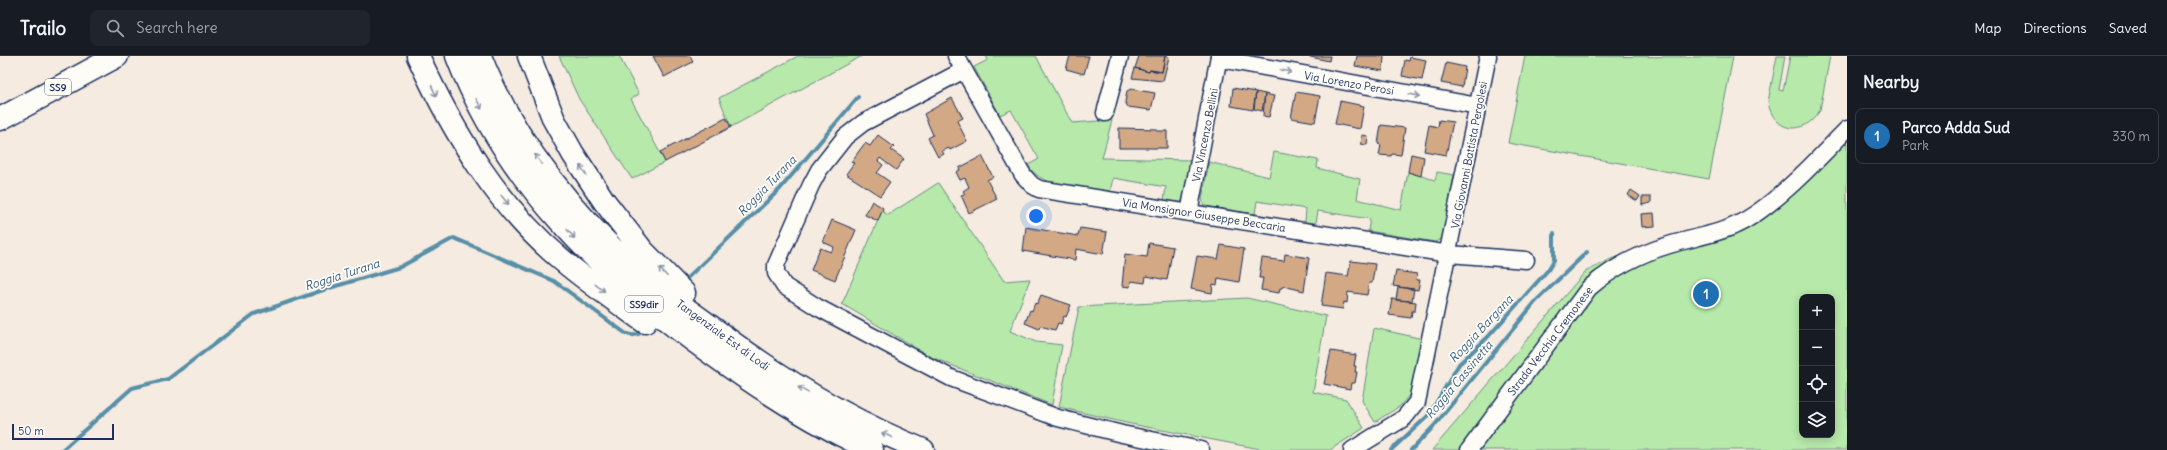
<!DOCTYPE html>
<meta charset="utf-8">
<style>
body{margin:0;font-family:Delius,sans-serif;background:#20242c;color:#f1f3f6}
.controls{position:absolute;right:12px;bottom:12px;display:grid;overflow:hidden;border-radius:8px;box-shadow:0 2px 10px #0003}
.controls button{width:36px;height:36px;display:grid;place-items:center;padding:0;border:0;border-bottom:1px solid #363941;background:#171b24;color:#f1f3f6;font:20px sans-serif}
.scale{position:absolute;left:12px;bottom:10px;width:102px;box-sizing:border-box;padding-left:4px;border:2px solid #1b2f5e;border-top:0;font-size:11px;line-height:14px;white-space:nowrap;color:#1b2f5e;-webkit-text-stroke:3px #fdfcf7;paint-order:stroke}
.you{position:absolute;left:1036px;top:160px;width:14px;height:14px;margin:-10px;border:3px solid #fff;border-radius:50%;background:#1a73e8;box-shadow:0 0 0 6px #1a73e833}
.badge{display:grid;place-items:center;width:26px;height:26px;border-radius:50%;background:#1f6fb2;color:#fff;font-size:13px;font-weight:700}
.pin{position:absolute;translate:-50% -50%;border:2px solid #fff;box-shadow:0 1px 4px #0006}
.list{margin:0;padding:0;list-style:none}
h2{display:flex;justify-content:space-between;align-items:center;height:52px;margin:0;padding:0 16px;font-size:17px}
h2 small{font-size:13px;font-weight:400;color:#9ea1a6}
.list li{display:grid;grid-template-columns:26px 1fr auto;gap:12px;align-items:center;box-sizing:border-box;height:56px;margin:0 8px 8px;padding:0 8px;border:1px solid #363941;border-radius:8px}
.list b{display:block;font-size:15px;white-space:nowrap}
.list p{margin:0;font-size:13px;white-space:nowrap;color:#9ea1a6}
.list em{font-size:13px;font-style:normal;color:#9ea1a6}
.icon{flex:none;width:22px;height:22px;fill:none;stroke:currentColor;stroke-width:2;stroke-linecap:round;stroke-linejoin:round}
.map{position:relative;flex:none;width:1847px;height:394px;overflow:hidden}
header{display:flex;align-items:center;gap:24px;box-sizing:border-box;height:56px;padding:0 20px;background:#171b24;border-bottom:1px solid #363941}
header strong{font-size:19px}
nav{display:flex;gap:22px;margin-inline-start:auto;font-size:14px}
.search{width:280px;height:36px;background:#20242c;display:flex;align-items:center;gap:10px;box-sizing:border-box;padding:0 14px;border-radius:8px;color:#9ea1a6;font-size:15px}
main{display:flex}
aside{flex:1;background:#171b24}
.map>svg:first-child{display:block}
.green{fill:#b7e9aa;stroke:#698c84;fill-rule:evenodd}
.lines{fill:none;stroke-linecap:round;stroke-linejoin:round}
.stream{stroke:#578fa8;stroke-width:4}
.building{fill:#d3a884;stroke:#1b2f5e}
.minor-casing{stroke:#1b2f5e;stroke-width:19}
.primary-casing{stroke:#1b2f5e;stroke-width:25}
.trunk-casing{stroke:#1b2f5e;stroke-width:25}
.minor{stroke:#fdfcf7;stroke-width:16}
.primary{stroke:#fdfcf7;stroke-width:22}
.trunk{stroke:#fdfcf7;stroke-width:22}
.oneway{stroke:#8c96aa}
.labels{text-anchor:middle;stroke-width:3.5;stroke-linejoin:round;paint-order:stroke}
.shield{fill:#fdfcf7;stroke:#5f6c8c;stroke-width:1}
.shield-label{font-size:10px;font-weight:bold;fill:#1b2f5e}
.street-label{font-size:11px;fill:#1b2f5e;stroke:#fdfcf7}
.water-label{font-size:12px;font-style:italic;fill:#395f83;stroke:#fdfcf7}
</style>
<header>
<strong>Trailo</strong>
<div class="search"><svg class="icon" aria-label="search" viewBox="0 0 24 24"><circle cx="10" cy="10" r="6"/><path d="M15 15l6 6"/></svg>Search here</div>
<nav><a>Map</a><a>Directions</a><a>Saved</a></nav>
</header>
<main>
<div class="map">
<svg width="1847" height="394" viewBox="0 0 1847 394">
<rect width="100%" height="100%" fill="#f5ebe0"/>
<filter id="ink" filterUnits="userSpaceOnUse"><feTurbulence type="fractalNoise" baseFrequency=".025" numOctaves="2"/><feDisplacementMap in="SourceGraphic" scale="8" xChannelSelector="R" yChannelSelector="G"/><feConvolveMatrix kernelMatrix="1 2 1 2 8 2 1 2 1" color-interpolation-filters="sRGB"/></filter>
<g filter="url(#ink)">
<path class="green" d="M 559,0 L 619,0 L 639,38 L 631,43 L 665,106 L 632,123 L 579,43 Z
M 798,0 L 862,0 L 731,71 L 719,42 Z
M 986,0 L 1036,0 L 1072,67 L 1112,64 L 1102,102 L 1190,104 L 1183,142 L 1181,147 L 1164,144 L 1166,131 L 1113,122 L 1110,136 C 1085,132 1041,133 1028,109 L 1039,103 L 1011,54 L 1000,59 L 974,11 L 988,4 Z
M 1525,0 L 1733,1 L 1709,123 L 1508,87 Z
M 1777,0 L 1785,0 L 1779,34 L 1783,35 L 1790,0 L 1830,0 L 1820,54 C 1805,81 1773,77 1768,46 Z
M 1847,83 L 1847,394 L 1432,394 L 1585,216 L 1613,202 L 1717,184 L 1736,178 L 1752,169 L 1803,130 ZM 1802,241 L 1832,241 L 1832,379 L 1802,379 Z
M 1274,96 L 1318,104 L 1317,112 L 1360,123 L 1357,143 L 1401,154 L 1408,116 L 1435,124 L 1437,116 L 1454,119 L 1443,180 L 1440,184 L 1435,186 L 1368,175 L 1370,163 L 1318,155 L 1316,167 L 1305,166 L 1306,153 L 1257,145 L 1255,158 L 1204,150 L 1202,143 L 1209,106 L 1269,121 Z
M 938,127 L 1004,225 L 1030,223 L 1010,275 L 1036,286 L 1062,289 L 1052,349 L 931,301 L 842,248 L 882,155 L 888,159 Z
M 1247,242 L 1326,260 L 1313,336 L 1346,343 L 1364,372 L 1330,394 L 1265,394 L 1126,367 L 1059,351 L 1079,251 Z
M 1374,272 L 1423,283 L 1411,337 L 1400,350 L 1375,366 L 1362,345 Z"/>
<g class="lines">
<path class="stream" d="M 683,226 L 780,133 L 858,41
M 62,394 L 132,332 L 168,323 L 254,258 L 326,233 L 400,211 L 454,182 L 554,225 L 625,277 C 632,280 636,280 642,276
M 1391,394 L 1429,359 L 1459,308 L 1487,282 L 1548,214 L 1554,204 L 1554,177
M 1411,394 L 1434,370 L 1536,245 L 1587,196"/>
</g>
<path class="building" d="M 653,0 L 690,0 L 693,6 L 664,21 Z
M 1070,0 L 1089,0 L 1084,18 L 1066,13 Z
M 1139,0 L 1165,0 L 1162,16 L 1150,14 L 1149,16 L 1135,12 Z
M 1165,0 L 1169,1 L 1163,25 L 1132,22 L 1135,12 L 1149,16 L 1150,14 L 1162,16 Z
M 1306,0 L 1330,0 L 1329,5 Z
M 1357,0 L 1384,0 L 1383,15 L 1355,10 Z
M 1410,1 L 1426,4 L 1422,24 L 1402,20 L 1405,4 L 1409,5 Z
M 1446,7 L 1465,11 L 1462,31 L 1441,27 Z
M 1233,32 L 1256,36 L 1253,54 L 1231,50 Z
M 1131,33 L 1155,37 L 1151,54 L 1128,51 L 1125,46 L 1127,35 Z
M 1256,36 L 1265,38 L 1262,55 L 1254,53 Z
M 1296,36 L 1320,40 L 1315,66 L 1291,62 Z
M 1265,38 L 1274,40 L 1269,61 L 1263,60 Z
M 952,42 L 963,62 L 957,65 L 967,85 L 950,94 L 949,92 L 942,95 L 944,98 L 938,101 L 928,82 L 933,79 L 924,58 Z
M 1340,45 L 1364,50 L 1360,73 L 1335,68 Z
M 726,62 L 731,71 L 665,106 L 660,96 Z
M 1439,64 L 1453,66 L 1446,99 L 1424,95 L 1429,69 L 1438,71 Z
M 1381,69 L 1405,72 L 1401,99 L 1392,98 L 1391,100 L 1379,99 L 1381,89 L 1378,88 Z
M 1119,72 L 1157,73 L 1157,75 L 1167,75 L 1167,92 L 1119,92 Z
M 878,79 L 894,91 L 891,94 L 904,103 L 896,114 L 880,102 L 878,105 L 883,109 L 877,117 L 890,126 L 880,140 L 846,118 L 854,107 L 851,106 L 865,87 L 870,90 Z
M 1362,79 L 1368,80 L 1367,89 L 1361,88 Z
M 1411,98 L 1424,101 L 1421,120 L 1408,116 Z
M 982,100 L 993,121 L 987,124 L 997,143 L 969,157 L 961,139 L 965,138 L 963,135 L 969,131 L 965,122 L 960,124 L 956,116 L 960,114 L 959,112 Z
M 1631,134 L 1640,140 L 1637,145 L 1628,139 Z
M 1642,141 L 1651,141 L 1651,147 L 1642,149 Z
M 872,145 L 883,152 L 878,165 L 865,159 Z
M 1654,157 L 1655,170 L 1642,171 L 1641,158 Z
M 832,164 L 856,174 L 835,224 L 811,214 L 820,192 L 831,196 L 834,191 L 823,186 Z
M 1026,171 L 1078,180 L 1080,172 L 1107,176 L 1103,198 L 1076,193 L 1075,204 L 1023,195 Z
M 1149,187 L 1173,191 L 1167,224 L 1146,220 L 1145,227 L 1131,225 L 1130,231 L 1122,230 L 1125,198 L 1147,201 Z
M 1221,189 L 1244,193 L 1239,226 L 1218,222 L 1217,229 L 1213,228 L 1212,237 L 1191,233 L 1197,200 L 1218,203 Z
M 1285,198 L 1309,202 L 1304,235 L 1283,230 L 1282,232 L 1280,232 L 1279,237 L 1261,234 L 1263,222 L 1259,222 L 1262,202 L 1284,205 Z
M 1351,205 L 1375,208 L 1372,227 L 1369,227 L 1367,239 L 1348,236 L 1347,247 L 1344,246 L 1343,253 L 1321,250 L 1326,217 L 1348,220 Z
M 1396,215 L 1417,218 L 1416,224 L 1420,224 L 1418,234 L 1393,230 Z
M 1398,231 L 1414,233 L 1412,245 L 1396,244 Z
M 1041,239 L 1071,249 L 1066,261 L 1064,260 L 1061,268 L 1058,267 L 1055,274 L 1040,270 L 1039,273 L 1025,267 L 1030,254 L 1032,255 L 1035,247 L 1037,248 Z
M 1392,243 L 1416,246 L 1415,255 L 1412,255 L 1411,262 L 1389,259 Z
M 1331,295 L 1356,299 L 1354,310 L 1356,310 L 1355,316 L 1357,316 L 1355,327 L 1351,327 L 1350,333 L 1324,328 Z"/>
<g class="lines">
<defs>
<path id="minor" d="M 956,0 L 1023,119 L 1032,129 L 1039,133 L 1449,198 L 1526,204
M 1220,3 L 1478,50
M 964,14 L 863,67 L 845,81 L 819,114 L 811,129 L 776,209 L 776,217 L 784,230 L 817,251 L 951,322 L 1058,362 L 1122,378 L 1201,394
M 1105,57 L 1120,0
M 1189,157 L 1219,0
M 1352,394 L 1404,362 L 1417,346 L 1488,0
M 1469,394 L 1589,232 C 1613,211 1639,198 1669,189 C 1691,182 1715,179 1736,169 C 1772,153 1819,102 1847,73"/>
<path id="primary" d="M 0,63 L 117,0"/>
<path id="trunk" d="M 418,0 C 453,76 497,150 562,204 C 588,226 617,246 645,266
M 457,0 C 505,126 605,222 712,298 C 763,335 815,368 872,394
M 480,0 C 513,85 579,167 649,225 C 668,241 690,255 710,270 C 776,320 846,363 923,394
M 529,0 L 554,64 L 573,98 L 604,145 L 642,194 L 684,237"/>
</defs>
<use href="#minor" class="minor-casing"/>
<use href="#primary" class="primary-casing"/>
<use href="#trunk" class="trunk-casing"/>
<use href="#minor" class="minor"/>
<use href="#primary" class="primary"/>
<use href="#trunk" class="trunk"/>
</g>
<defs><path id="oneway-shaft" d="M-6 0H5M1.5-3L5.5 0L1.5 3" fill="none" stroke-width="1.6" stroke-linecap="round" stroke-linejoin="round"/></defs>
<g class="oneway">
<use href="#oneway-shaft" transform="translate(1286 15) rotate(10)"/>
<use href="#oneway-shaft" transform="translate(434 35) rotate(65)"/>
<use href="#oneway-shaft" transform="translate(1414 39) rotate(10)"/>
<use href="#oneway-shaft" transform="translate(479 48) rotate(62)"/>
<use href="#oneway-shaft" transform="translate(538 103) rotate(-125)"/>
<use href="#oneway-shaft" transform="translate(583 114) rotate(-124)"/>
<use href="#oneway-shaft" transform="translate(505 144) rotate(50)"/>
<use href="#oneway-shaft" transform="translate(571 178) rotate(49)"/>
<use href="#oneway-shaft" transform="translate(663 216) rotate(-134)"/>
<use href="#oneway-shaft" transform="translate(600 232) rotate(36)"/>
<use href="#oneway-shaft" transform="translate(803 334) rotate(-151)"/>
<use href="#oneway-shaft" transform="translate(887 379) rotate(-156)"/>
</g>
</g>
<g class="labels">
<g class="shield">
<rect x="45" y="23" width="26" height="16" rx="3"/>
<rect x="625" y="240" width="38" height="16" rx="3"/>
</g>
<g class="shield-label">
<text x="58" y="35">SS9</text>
<text x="644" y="252">SS9dir</text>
</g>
<g class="street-label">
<text transform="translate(1349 27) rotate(10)" y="4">Via Lorenzo Perosi</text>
<text transform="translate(1205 79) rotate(-79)" y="4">Via Vincenzo Bellini</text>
<text transform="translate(1469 99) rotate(-79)" y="4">Via Giovanni Battista Pergolesi</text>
<text transform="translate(1204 159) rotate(9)" y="4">Via Monsignor Giuseppe Beccaria</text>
<text transform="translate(723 279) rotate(36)" y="4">Tangenziale Est di Lodi</text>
<text transform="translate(1550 285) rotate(-53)" y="4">Strada Vecchia Cremonese</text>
</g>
<g class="water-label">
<text transform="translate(767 130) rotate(-46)" y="4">Roggia Turana</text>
<text transform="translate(342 219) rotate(-18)" y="4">Roggia Turana</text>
<text transform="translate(1481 273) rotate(-47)" y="4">Roggia Bargana</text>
<text transform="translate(1459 324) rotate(-50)" y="4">Roggia Cassinetta</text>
</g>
</g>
</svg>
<div class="controls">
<button>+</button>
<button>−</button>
<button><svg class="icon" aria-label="locate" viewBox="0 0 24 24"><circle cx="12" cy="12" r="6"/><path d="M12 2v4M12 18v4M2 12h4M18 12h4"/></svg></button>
<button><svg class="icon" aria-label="layers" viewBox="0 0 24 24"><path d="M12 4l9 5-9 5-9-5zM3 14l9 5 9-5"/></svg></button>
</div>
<div class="scale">50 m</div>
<div class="you"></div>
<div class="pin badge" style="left:1706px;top:238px">1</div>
</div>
<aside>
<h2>Nearby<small></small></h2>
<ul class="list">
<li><span class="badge">1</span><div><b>Parco Adda Sud</b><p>Park</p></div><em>330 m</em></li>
</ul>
</aside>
</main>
